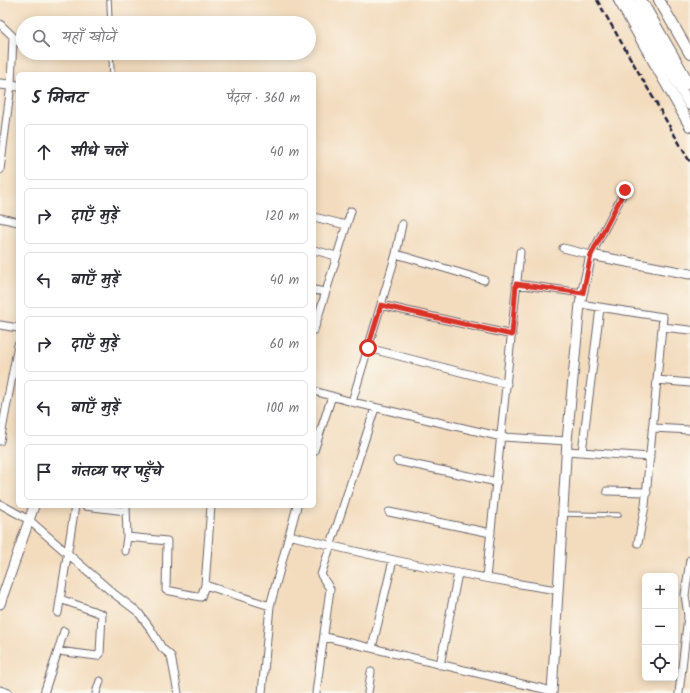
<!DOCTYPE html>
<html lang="hi">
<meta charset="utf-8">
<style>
body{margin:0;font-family:Kalam,"Playpen Sans Deva",sans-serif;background:#f2f2f3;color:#2b2b33}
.controls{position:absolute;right:12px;bottom:12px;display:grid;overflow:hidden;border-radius:6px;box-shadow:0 2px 10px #0003}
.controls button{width:36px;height:36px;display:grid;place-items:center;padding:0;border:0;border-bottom:1px solid #e1e1e2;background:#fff;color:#2b2b33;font:20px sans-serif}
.stop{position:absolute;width:12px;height:12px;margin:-9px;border:3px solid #d93025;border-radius:50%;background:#fff}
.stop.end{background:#d93025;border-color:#fff;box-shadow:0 1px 4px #0008}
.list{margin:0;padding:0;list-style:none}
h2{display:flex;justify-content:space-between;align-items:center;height:52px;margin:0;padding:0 16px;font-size:17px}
h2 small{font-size:13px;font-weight:400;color:#7c7c81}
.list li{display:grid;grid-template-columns:26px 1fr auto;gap:12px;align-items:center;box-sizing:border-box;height:56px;margin:0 8px 8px;padding:0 8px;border:1px solid #e1e1e2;border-radius:6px}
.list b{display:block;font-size:15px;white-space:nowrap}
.list em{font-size:13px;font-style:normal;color:#7c7c81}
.icon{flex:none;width:22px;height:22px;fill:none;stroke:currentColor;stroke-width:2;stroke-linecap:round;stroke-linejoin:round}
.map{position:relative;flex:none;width:690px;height:693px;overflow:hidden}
.search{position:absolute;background:#fff;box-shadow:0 2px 10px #0003;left:16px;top:16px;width:300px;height:44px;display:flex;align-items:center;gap:10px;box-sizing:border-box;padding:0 14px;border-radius:22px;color:#7c7c81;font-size:15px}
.panel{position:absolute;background:#fff;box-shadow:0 2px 10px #0003;left:16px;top:72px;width:300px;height:436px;border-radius:6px}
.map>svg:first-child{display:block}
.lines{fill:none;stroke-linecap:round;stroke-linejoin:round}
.service-casing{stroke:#6b6369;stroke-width:5.5}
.minor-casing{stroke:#6b6369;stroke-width:9}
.tertiary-casing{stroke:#6b6369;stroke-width:11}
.secondary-casing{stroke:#6b6369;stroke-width:12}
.service{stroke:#fff;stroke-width:3.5}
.minor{stroke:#fff;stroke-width:7}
.tertiary{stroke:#fff;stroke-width:9}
.secondary{stroke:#fff;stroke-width:10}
.rail{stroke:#22223b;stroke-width:2.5;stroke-dasharray:6 3;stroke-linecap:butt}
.route{stroke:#d93025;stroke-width:5}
</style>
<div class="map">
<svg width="690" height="693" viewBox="0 0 690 693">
<rect width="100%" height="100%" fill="#fbf7ec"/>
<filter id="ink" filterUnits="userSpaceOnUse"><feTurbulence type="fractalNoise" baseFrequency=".025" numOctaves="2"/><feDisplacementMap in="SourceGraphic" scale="8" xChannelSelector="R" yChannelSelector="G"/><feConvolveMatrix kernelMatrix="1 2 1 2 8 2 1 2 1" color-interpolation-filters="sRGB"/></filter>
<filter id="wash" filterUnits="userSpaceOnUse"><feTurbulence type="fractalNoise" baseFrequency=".012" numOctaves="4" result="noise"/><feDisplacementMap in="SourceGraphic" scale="16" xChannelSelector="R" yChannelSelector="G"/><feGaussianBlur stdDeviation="0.9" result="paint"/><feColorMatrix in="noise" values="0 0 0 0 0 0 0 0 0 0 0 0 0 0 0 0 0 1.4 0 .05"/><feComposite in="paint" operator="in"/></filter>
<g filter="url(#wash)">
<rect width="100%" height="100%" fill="#f3dcbe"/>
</g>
<g filter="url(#ink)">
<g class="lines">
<defs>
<path id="service" d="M 109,0 L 110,23
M 111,53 L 112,74
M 563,514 L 619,515"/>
<path id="minor" d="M 0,24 L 23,46
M 0,170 L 11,85 L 13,37
M 314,217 L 346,225
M 0,218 L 18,222
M 563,248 L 591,255 L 625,190
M 314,250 L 336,256
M 396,254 L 402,224
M 516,284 L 583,293
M 314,290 L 325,292
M 580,304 L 663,317 L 645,506 L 638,543
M 381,305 L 512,335
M 0,325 L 18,328
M 662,327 L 690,330
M 314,330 L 351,211
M 368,348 L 507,384
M 657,380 L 690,383
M 314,391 L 352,402 L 502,437 L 567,441
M 352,402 L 396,254 L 484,280
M 653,428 L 690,430
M 0,441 L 18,345
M 314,451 L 332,396
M 567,451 L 650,457
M 582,452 L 600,308
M 397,461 L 497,482
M 607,491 L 647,492
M 0,504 L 29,520 L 113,593 L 138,612 L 150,628 L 162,648 L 171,656 L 178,693
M 85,506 L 126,511
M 126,506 L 127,537
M 389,512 L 491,533
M 289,535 C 377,558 467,576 557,590
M 125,551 L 127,537 L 167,541 L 166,590 L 201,597 L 205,585 L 211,506
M 486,578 L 520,252
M 205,585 L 270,606
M 58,613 L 75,506
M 325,637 L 552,691
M 372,648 L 393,560
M 58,651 L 64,631
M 440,665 L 458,573
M 0,690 L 9,693
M 44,693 L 58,651 L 97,656 L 100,654 L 102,614 L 60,599
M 96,693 L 100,681
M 262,693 L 270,606 L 297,506
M 316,693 L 330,589 L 321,575 L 375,408
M 368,693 L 371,672
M 679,693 L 688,616 L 685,595 L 690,560"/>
<path id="tertiary" d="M 0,84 L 18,86
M 0,604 L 34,506
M 552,693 L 567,441 L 580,304 L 591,255 L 690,274"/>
<path id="secondary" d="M 619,0 L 690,126
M 630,0 L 690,105
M 641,0 L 690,85
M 659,0 L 690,54"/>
</defs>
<use href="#service" class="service-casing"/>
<use href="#minor" class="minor-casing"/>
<use href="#tertiary" class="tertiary-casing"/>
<use href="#secondary" class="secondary-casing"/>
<use href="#service" class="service"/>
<use href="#minor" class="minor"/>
<use href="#tertiary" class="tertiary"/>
<use href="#secondary" class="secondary"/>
<path class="rail" d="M 597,0 L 690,162"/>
</g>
</g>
<g class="lines" filter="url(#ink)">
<path class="route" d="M 368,348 L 381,305 L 512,335 L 516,284 L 583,293 L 591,255 L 625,190"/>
</g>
</svg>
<div class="controls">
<button>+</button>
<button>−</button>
<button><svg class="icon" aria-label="locate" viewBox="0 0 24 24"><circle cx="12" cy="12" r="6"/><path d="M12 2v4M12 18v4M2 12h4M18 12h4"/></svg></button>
</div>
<div class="stop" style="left:368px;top:348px"></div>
<div class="stop end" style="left:625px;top:190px"></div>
<div class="search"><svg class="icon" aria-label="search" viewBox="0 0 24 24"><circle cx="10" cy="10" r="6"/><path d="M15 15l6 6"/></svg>यहाँ खोजें</div>
<section class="panel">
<h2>5 मिनट<small>पैदल · 360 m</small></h2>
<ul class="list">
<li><svg class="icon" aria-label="ahead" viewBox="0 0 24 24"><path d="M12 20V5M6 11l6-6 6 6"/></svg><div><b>सीधे चलें</b></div><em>40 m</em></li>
<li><svg class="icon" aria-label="right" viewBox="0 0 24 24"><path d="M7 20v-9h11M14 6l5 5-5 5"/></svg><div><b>दाएँ मुड़ें</b></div><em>120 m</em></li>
<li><svg class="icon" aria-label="left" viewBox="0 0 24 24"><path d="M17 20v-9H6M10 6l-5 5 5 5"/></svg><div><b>बाएँ मुड़ें</b></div><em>40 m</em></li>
<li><svg class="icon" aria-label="right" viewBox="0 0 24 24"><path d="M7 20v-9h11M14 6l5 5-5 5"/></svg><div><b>दाएँ मुड़ें</b></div><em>60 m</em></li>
<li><svg class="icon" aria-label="left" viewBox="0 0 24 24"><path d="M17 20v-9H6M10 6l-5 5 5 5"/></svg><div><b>बाएँ मुड़ें</b></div><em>100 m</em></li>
<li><svg class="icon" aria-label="arrive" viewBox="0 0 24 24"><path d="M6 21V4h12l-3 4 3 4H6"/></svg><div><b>गंतव्य पर पहुँचे</b></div></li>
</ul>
</section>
</div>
